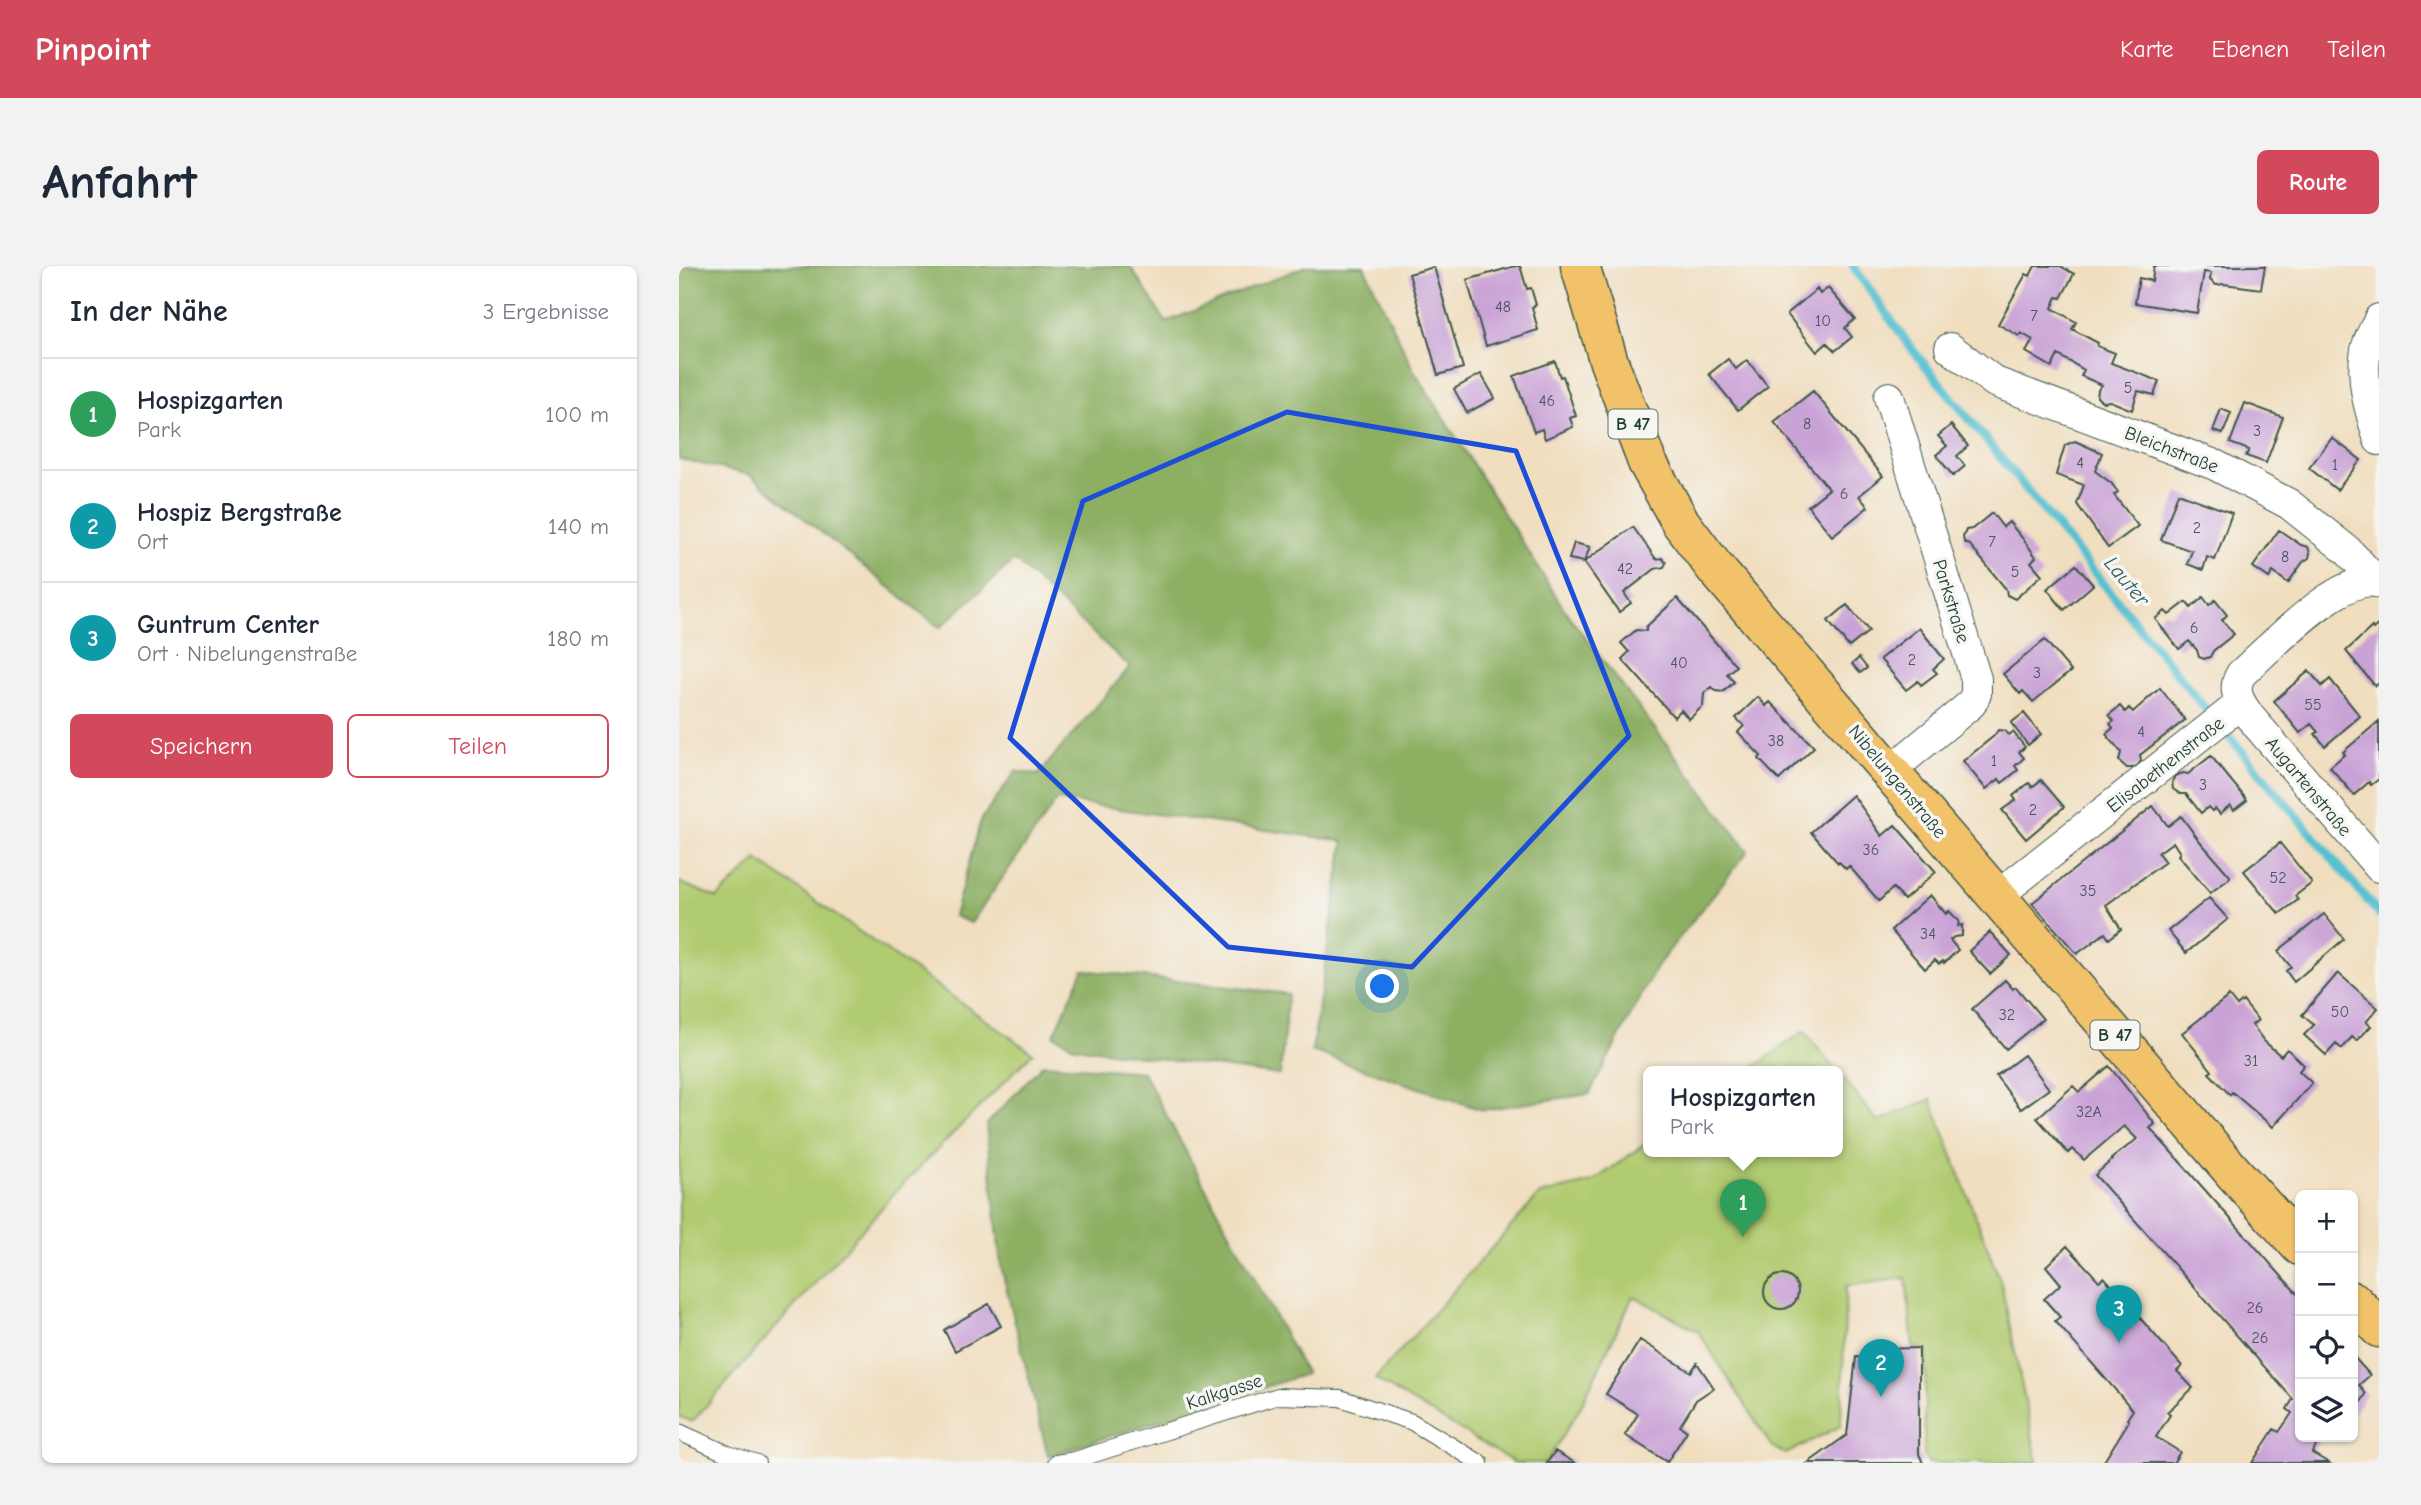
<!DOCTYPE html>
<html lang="de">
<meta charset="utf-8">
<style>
body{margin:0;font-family:"Comic Neue",sans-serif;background:#f2f2f3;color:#1f2937}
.controls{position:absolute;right:21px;bottom:21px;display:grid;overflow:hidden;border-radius:10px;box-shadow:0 2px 5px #0004}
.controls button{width:63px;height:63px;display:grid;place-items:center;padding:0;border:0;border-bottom:2px solid #e0e1e3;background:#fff;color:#1f2937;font:35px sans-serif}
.you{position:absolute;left:704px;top:721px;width:24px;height:24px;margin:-18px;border:5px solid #fff;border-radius:50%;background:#1a73e8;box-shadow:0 0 0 10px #1a73e833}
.badge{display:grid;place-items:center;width:46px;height:46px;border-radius:50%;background:#d1495b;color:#fff;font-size:23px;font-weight:700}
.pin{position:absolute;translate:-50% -58px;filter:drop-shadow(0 2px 4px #0008)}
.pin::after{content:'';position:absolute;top:37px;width:24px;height:21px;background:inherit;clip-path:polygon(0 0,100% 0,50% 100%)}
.popup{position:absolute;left:964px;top:800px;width:200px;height:91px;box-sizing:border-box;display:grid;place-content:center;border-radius:10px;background:#fff;filter:drop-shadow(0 2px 5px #0005);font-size:23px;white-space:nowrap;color:#747a83}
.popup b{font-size:26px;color:#1f2937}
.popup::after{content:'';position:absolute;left:50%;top:100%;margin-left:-14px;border:14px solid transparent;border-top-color:#fff}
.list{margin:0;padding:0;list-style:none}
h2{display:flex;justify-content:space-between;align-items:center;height:91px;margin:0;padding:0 28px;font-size:30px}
h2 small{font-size:23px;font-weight:400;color:#747a83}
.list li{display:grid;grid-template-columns:46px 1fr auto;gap:21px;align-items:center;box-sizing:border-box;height:112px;padding:0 28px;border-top:2px solid #e0e1e3}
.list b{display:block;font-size:26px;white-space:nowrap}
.list p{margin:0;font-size:23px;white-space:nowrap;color:#747a83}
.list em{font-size:23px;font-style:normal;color:#747a83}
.actions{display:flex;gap:14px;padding:21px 28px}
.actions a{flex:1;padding:16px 0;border:2px solid #d1495b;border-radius:10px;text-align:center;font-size:24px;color:#d1495b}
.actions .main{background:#d1495b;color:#fff}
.icon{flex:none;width:38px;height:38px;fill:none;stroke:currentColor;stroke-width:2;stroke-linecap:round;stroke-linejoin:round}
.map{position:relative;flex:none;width:1700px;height:1197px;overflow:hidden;border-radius:10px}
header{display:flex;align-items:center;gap:42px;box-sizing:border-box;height:98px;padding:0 35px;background:#d1495b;color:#fff}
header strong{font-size:33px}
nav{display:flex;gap:38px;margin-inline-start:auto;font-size:24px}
.intro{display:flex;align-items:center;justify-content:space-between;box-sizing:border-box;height:168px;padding:0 42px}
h1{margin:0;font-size:49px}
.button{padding:18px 32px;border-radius:10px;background:#d1495b;color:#fff;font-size:24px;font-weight:700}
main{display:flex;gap:42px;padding:0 42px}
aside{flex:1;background:#fff;border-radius:10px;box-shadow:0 2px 5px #0004}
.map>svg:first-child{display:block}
.green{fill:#b1cb70;stroke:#688452;stroke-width:2}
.forest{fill:#8caf62;stroke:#56764b;stroke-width:2}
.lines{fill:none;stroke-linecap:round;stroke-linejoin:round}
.stream{stroke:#56c0d1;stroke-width:9}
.building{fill:#c9a2d6}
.service-casing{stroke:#3e5549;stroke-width:18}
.minor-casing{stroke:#3e5549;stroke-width:32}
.primary-casing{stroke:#3e5549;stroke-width:41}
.service{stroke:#fff;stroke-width:16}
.minor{stroke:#fff;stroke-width:30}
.primary{stroke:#f2c26a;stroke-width:38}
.marked{fill:none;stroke:#1d4ed8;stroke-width:5;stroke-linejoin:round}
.labels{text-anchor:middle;stroke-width:7;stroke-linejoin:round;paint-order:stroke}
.number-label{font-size:16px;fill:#4a565c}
.shield{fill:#f6f6f2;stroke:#60746d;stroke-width:2}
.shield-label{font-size:18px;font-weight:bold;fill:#1f3d34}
.street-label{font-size:19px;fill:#1f3d34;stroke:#f6f6f2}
.water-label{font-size:21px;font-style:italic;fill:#2d5e5b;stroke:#f6f6f2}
</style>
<header>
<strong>Pinpoint</strong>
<nav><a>Karte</a><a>Ebenen</a><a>Teilen</a></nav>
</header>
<div class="intro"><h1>Anfahrt</h1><a class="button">Route</a></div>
<main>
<aside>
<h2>In der Nähe<small>3 Ergebnisse</small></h2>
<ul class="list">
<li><span class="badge" style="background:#2e9e5b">1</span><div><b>Hospizgarten</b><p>Park</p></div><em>100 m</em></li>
<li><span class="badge" style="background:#0f9aa8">2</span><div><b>Hospiz Bergstraße</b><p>Ort</p></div><em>140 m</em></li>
<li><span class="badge" style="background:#0f9aa8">3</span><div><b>Guntrum Center</b><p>Ort · Nibelungenstraße</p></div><em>180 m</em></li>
</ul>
<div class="actions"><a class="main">Speichern</a><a>Teilen</a></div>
</aside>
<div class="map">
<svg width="1700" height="1197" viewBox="0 0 1700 1197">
<rect width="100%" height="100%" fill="#f6f6f2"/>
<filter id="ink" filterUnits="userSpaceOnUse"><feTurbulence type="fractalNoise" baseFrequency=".0143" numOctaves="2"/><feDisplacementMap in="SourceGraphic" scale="14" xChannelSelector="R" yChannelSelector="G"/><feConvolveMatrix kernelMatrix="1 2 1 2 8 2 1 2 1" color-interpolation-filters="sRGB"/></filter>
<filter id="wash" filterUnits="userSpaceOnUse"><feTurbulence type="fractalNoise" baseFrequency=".00686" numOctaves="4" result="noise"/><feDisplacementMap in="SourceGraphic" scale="28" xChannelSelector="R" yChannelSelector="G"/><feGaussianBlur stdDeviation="1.57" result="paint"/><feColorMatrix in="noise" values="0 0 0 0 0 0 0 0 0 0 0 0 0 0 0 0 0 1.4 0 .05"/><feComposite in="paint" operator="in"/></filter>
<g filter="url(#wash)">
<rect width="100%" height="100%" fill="#f0debf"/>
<path class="green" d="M 78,594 L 354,787 L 222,920 L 13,1156 L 0,1150 L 0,616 L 38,632 Z
M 1125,765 L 1157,805 L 1070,805 Z
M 1159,806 L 1199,856 L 1252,833 L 1322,1017 L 1358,1194 L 1357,1197 L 1249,1197 L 1245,1188 L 1247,1083 L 1234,1081 L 1227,1012 L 1167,1020 L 1162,1160 L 1107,1188 L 1093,1181 L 1019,1065 L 954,1030 L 902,1140 L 867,1197 L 836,1197 L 696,1113 L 860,929 L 913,916 L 969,876 L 970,885 L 1158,885 Z"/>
<path class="forest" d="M 0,0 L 451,0 L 487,56 L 627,0 L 685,0 L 734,103 L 887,346 L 1069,585 L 978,700 L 910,828 L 803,844 L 633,785 L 665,575 L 378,534 L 292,657 L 275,650 L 302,554 L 337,505 L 359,509 L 451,401 L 335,294 L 261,362 L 71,209 L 0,193 Z
M 404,704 L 609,728 L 601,809 L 396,781 L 375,769 Z
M 364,798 L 464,806 L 627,1108 L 369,1190 L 322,1000 L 307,859 Z"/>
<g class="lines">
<path class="stream" d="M 1174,0 L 1229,78 L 1525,441 L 1700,648"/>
</g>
<g id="blocks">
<path class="building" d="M 836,0 L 841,0 L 848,23 L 852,22 L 857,39 L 853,41 L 859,64 L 807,80 L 788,14 Z
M 1356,0 L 1381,0 L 1395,8 L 1382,32 L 1378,31 L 1373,42 L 1397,56 L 1393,63 L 1419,77 L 1418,80 L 1436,87 L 1432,97 L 1480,115 L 1475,129 L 1459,125 L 1453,144 L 1431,135 L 1424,136 L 1418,131 L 1419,124 L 1423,119 L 1402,110 L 1405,104 L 1379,89 L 1373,101 L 1347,86 L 1354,74 L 1342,67 L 1340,70 L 1319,58 L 1347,8 L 1351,10 Z
M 1475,0 L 1586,0 L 1582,23 L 1545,18 L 1537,19 L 1531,14 L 1532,7 L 1525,6 L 1518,47 L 1456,37 L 1460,12 L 1473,15 Z
M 755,1 L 784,102 L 759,109 L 730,8 Z
M 1149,22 L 1176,53 L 1166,62 L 1173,71 L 1156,85 L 1148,77 L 1138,86 L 1108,48 L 1138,23 L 1141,28 Z
M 1049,93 L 1057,103 L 1068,94 L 1089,120 L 1059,144 L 1030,108 Z
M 876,95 L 881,111 L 884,110 L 897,150 L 891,152 L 894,161 L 866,173 L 863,163 L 855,166 L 835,110 Z
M 802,108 L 816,132 L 788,147 L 775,123 Z
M 1134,125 L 1204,210 L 1180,230 L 1189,241 L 1153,270 L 1129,240 L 1150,223 L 1095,156 Z
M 1566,137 L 1604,151 L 1587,197 L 1567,190 L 1570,184 L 1551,177 Z
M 1542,143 L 1552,147 L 1544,168 L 1534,165 Z
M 1272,159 L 1289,180 L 1278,190 L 1286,200 L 1274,210 L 1257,189 L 1268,180 L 1259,170 Z
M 1653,172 L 1682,194 L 1658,224 L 1630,202 Z
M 1396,175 L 1423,187 L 1416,205 L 1432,217 L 1439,226 L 1435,229 L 1459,260 L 1429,282 L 1398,238 L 1405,219 L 1377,209 L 1386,179 Z
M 1499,227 L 1553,247 L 1536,294 L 1528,291 L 1524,304 L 1508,298 L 1513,285 L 1482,274 Z
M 1313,247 L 1324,261 L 1330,256 L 1344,273 L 1357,291 L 1352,296 L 1363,309 L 1336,333 L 1328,329 L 1327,323 L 1291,279 L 1285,276 L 1284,271 L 1287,264 L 1293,263 Z
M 954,261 L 977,293 L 983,292 L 987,297 L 985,301 L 976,303 L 945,327 L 952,337 L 940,346 L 905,296 L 890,293 L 895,277 L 911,281 L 905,296 Z
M 1600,264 L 1622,279 L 1629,281 L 1631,287 L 1630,292 L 1624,296 L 1609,317 L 1594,306 L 1590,312 L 1574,301 Z
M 1397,299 L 1414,319 L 1385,344 L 1368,323 Z
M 1524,331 L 1530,339 L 1536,334 L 1548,349 L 1543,354 L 1555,368 L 1534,385 L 1531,391 L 1525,393 L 1520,391 L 1518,384 L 1510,375 L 1500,383 L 1476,353 L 1486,345 L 1490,349 L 1507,336 L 1512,342 Z
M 998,332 L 1057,400 L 1048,408 L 1055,416 L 1044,426 L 1037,425 L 1033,421 L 1025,427 L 1024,440 L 1010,453 L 1002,444 L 995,451 L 943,393 L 950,386 L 942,377 L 957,364 L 967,365 L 967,361 Z
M 1168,339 L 1190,365 L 1170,381 L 1149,355 Z
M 1700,358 L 1700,417 L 1696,420 L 1667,385 L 1693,361 L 1694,363 Z
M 1240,362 L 1265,393 L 1254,403 L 1258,407 L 1242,419 L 1239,415 L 1227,424 L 1201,393 Z
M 1366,374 L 1392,405 L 1354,436 L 1344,425 L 1341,428 L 1324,408 Z
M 1180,392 L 1188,402 L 1181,407 L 1173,398 Z
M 1630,405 L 1643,420 L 1651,413 L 1681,450 L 1646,480 L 1636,468 L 1639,466 L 1632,458 L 1621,467 L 1595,435 Z
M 1481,422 L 1506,454 L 1461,489 L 1462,495 L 1459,499 L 1454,502 L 1448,502 L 1440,495 L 1442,486 L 1427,468 L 1434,462 L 1431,458 L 1435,455 L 1430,449 L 1441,440 L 1446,446 L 1450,442 L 1454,446 Z
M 1079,431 L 1087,440 L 1091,436 L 1135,481 L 1100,514 L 1080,493 L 1082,490 L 1059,466 L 1065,460 L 1057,452 Z
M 1345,447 L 1362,468 L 1349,479 L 1332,457 Z
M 1700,455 L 1700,513 L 1692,519 L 1690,516 L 1675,529 L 1651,501 L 1666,488 L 1664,486 Z
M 1319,464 L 1326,465 L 1330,469 L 1334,466 L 1346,481 L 1340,486 L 1345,492 L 1336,500 L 1339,504 L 1323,517 L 1320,513 L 1307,523 L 1284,495 L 1315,470 Z
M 1532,490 L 1568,534 L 1555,544 L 1551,539 L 1541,548 L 1536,542 L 1533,545 L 1529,541 L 1522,547 L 1507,528 L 1501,528 L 1494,523 L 1493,516 L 1496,510 L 1504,507 L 1509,508 Z
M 1362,514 L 1385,541 L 1347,573 L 1323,544 L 1337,534 L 1334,530 L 1350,517 L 1353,521 Z
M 1174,529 L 1203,570 L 1216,559 L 1257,606 L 1225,634 L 1214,622 L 1200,635 L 1170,600 L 1167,603 L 1160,596 L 1159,597 L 1132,566 Z
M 1474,540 L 1489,560 L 1502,550 L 1519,573 L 1551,610 L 1550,613 L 1531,627 L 1499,589 L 1501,587 L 1494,576 L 1479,587 L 1486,596 L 1427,639 L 1442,663 L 1430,673 L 1426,667 L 1398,688 L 1353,637 Z
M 1601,577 L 1633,617 L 1616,630 L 1619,634 L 1600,648 L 1565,605 Z
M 1251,629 L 1267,648 L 1270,645 L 1280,655 L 1279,660 L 1283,659 L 1283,670 L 1275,671 L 1271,674 L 1279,684 L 1265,697 L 1264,695 L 1260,698 L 1256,694 L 1246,703 L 1212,664 Z
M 1530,632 L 1549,653 L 1507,687 L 1489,665 Z
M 1645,648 L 1665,673 L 1615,716 L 1607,705 L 1612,701 L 1599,685 Z
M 1311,666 L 1332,689 L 1311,708 L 1290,685 Z
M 1659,707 L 1699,742 L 1687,756 L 1692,760 L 1678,775 L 1673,771 L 1663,783 L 1657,778 L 1647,789 L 1625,769 L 1635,759 L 1623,749 Z
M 1326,714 L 1334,723 L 1337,721 L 1364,753 L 1327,783 L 1293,743 Z
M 1550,730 L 1558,740 L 1564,735 L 1579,754 L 1573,759 L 1585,775 L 1602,790 L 1608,783 L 1625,799 L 1620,805 L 1633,817 L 1594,861 L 1553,826 L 1551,829 L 1530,807 L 1533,805 L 1503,767 Z
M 1345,789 L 1370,823 L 1342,843 L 1317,810 Z
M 1430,800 L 1476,858 L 1471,862 L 1621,1031 L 1621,1171 L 1642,1171 L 1633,1187 L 1650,1197 L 1573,1197 L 1595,1163 L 1600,1166 L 1607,1156 L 1613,1147 L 1608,1143 L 1614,1133 L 1416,909 L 1433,894 L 1432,893 L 1458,873 L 1445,860 L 1405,894 L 1394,883 L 1389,887 L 1358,852 L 1394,820 L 1400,826 Z
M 1388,980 L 1420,1015 L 1425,1011 L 1503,1100 L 1498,1105 L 1514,1122 L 1488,1146 L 1491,1149 L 1477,1171 L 1501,1186 L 1494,1197 L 1424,1197 L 1450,1155 L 1448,1153 L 1454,1144 L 1376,1055 L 1381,1051 L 1365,1033 L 1382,1018 L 1367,1000 Z
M1085 1026a17 17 0 1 1 34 0a17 17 0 1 1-34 0Z
M 310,1038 L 322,1060 L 276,1085 L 265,1064 Z
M 961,1074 L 1012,1106 L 1018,1097 L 1035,1122 L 1017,1134 L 1001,1160 L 1008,1165 L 988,1196 L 946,1169 L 959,1148 L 927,1128 Z
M 1240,1082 L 1240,1188 L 1244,1197 L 1129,1197 L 1168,1169 L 1177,1091 L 1190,1092 L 1190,1083 Z
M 1674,1090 L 1691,1109 L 1680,1119 L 1687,1128 L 1674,1148 Z
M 876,1185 L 896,1197 L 868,1197 Z"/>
</g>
</g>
<g filter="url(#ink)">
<use href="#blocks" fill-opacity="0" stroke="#3e5549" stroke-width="2"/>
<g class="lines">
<defs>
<path id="service" d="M 0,1166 L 49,1188 L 78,1197
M 377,1197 L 396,1194 L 599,1130 L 661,1132 L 733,1156 L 801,1197"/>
<path id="minor" d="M 1700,53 C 1696,63 1689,73 1687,84 C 1681,114 1691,145 1700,174
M 1271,82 L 1316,116 L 1536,199 L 1610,238 L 1669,285 L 1697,315
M 1210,131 L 1297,413 L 1297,428 L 1292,438 L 1211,505
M 1700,317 C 1664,304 1589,384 1562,408 C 1552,424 1561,437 1571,451 L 1700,601
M 1317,631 L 1561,438"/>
<path id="primary" d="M 901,0 L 930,96 L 968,196 L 1002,257 L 1036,302 L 1554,906 L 1621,980
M 1674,1035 L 1700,1062"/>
</defs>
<use href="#service" class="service-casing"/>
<use href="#minor" class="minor-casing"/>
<use href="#primary" class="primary-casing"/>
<use href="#service" class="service"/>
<use href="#minor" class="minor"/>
<use href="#primary" class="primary"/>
</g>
</g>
<path class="marked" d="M 608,146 L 837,185 L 950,470 L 733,701 L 549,681 L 331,472 L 404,235 Z"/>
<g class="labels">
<g class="number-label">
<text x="824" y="46">48</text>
<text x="1355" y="55">7</text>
<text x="1144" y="60">10</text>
<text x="1449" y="127">5</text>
<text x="868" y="140">46</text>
<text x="1128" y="163">8</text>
<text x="1578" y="170">3</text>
<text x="1401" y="202">4</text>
<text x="1656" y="204">1</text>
<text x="1165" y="233">6</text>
<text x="1518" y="267">2</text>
<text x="1313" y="281">7</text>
<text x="1606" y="296">8</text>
<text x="946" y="308">42</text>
<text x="1336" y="311">5</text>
<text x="1515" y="367">6</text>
<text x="1233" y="399">2</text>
<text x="1000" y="402">40</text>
<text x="1358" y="412">3</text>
<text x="1634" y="444">55</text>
<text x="1462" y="471">4</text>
<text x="1097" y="480">38</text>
<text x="1315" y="500">1</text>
<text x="1524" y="524">3</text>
<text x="1354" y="549">2</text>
<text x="1192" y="589">36</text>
<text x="1599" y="617">52</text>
<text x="1409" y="630">35</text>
<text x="1249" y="673">34</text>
<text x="1661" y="751">50</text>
<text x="1328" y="754">32</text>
<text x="1572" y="800">31</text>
<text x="1410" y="851">32A</text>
<text x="1576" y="1047">26</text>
<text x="1581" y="1077">26</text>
</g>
<g class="shield">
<rect x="929.5" y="143.5" width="49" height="29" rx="5"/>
<rect x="1411.5" y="754.5" width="49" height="29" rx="5"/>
</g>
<g class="shield-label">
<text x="954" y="164">B 47</text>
<text x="1436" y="775">B 47</text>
</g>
<g class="street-label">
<text transform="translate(1493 183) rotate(21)" y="7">Bleichstraße</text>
<text transform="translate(1273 335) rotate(73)" y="7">Parkstraße</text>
<text transform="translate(1486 498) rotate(-38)" y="7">Elisabethenstraße</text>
<text transform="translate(1219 515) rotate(50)" y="7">Nibelungenstraße</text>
<text transform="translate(1630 520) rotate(50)" y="7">Augartenstraße</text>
<text transform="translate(545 1125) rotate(-18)" y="7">Kalkgasse</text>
</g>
<g class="water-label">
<text transform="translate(1448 315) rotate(50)" y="7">Lauter</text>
</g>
</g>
</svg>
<div class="controls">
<button>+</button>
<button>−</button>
<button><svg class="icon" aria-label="locate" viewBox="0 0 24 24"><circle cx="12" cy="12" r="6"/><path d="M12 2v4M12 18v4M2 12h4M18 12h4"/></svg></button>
<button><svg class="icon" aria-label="layers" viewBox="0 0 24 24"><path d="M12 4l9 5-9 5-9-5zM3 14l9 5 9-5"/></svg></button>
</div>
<div class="you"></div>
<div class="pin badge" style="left:1064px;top:971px;background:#2e9e5b">1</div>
<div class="popup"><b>Hospizgarten</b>Park</div>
<div class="pin badge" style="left:1202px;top:1131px;background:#0f9aa8">2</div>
<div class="pin badge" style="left:1440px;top:1077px;background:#0f9aa8">3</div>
</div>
</main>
